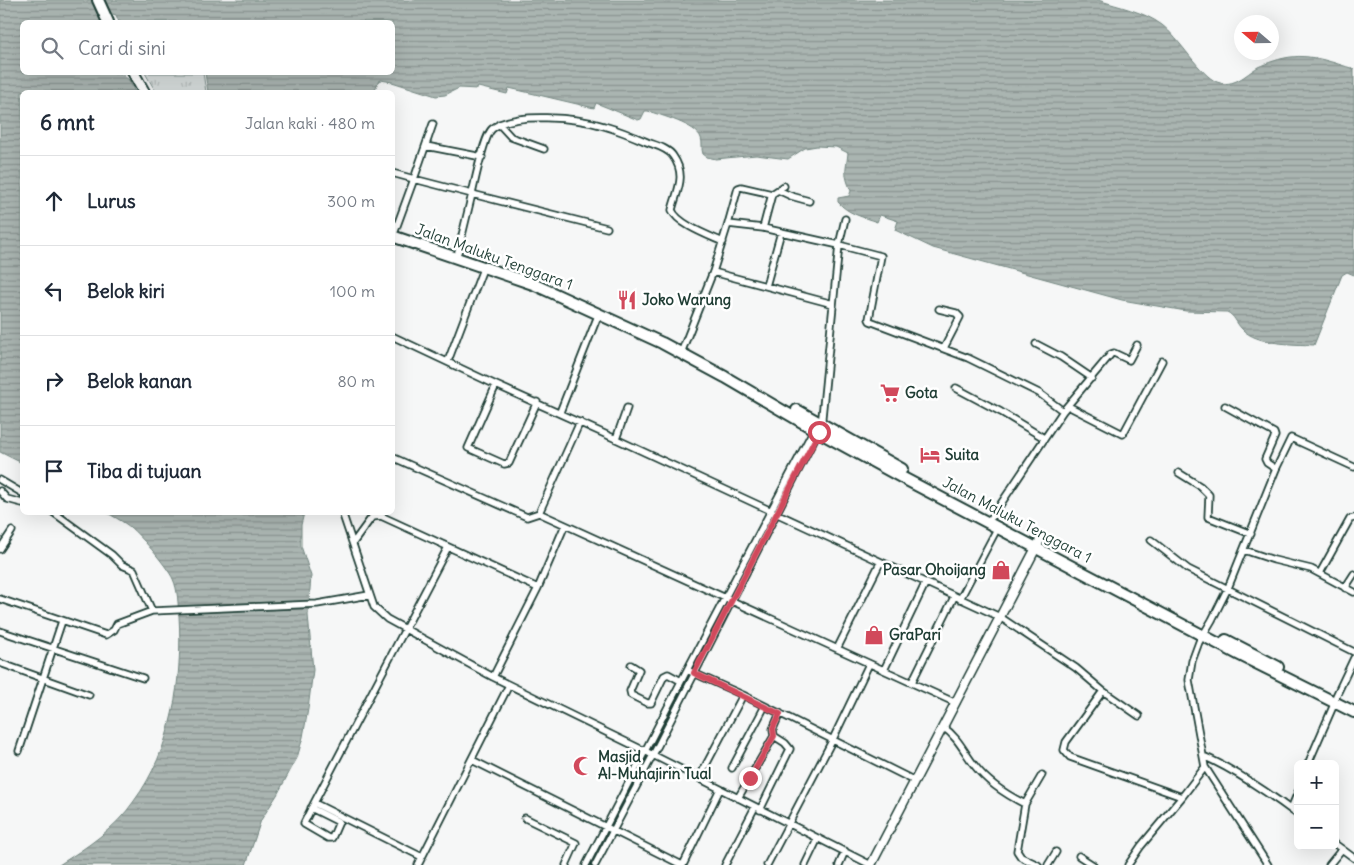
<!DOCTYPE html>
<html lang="id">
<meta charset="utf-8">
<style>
body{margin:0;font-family:Delius,sans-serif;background:#f2f2f3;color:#1f2937}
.controls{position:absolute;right:15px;bottom:15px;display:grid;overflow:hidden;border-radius:8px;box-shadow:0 5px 20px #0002}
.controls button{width:45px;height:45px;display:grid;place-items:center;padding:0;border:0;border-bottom:1px solid #e0e1e3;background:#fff;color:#1f2937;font:25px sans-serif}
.compass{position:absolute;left:1234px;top:15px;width:45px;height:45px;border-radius:50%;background:#fff;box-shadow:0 5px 20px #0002;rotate:290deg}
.stop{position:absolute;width:15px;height:15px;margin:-11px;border:4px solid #d1495b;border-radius:50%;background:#fff}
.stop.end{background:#d1495b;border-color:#fff;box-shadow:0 1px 5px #0008}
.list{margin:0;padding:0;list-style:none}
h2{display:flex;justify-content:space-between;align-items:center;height:65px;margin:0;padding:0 20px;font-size:21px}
h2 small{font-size:16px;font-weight:400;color:#747a83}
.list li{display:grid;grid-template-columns:32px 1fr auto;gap:15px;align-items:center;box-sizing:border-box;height:90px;padding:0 20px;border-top:1px solid #e0e1e3}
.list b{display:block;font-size:19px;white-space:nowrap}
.list em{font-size:16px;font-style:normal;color:#747a83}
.icon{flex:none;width:28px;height:28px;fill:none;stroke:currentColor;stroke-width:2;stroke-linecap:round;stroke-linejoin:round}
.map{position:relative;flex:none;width:1354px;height:865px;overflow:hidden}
.search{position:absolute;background:#fff;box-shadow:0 5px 20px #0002;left:20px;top:20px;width:375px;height:55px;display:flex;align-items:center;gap:12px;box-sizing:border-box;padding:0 18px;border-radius:8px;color:#747a83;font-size:19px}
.panel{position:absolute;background:#fff;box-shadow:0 5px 20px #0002;left:20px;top:90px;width:375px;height:425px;border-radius:8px}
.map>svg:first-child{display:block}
.park{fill:url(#park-tufts);stroke:#7a8c88}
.water{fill:url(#water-rules);stroke:#72857f}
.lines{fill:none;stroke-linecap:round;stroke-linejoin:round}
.street-casing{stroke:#1f3d34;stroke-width:9}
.secondary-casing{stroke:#1f3d34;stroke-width:11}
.highway-casing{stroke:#1f3d34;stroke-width:14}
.street{stroke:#fff;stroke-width:5.5}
.secondary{stroke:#fff;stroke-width:8}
.highway{stroke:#fff;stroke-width:10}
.route{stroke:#d1495b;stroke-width:6}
.labels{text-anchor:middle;stroke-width:5;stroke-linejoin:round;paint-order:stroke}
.street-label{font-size:15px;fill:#1f3d34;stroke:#fff}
.poi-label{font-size:15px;font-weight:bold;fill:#1f3d34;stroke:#fff;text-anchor:start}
</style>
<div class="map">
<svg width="1354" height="865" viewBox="0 0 1354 865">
<defs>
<pattern id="park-tufts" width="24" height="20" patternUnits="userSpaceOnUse" patternTransform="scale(1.25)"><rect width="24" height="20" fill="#d6dcdb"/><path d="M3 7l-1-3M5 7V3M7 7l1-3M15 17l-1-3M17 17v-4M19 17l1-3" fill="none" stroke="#b7bebd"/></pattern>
<pattern id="water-rules" width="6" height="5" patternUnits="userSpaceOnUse" patternTransform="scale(1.25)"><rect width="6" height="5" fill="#aab5b1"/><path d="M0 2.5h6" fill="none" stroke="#8a9491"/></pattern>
</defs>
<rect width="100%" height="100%" fill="#f6f7f7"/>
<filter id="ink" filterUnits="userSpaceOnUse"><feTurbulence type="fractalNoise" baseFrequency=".02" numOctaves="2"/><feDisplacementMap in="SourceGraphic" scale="10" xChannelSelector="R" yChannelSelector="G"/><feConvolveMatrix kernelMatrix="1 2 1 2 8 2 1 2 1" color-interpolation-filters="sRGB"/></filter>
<g filter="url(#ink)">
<path class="park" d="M 145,73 L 203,73 L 206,92 L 156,92 Z"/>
<path class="water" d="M 0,0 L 1098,0 C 1119,7 1143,11 1162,25 C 1179,38 1200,75 1217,82 C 1234,88 1245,75 1258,67 C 1267,63 1281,58 1291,57 C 1312,54 1334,63 1354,69 L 1354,275 L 1347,272 L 1342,275 L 1314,345 C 1293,344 1257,345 1242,329 C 1236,323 1235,316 1227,312 L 1186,311 L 1122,300 L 933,248 L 895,230 L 898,221 L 880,215 L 877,222 C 863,217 848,214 838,202 L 838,198 L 849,196 L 851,191 C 843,172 846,172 848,153 L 836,147 L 817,146 L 805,148 L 788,159 L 756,155 L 716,159 L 707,157 L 703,154 C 701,149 703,143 701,138 C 697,125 660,115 648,111 L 645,111 L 641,119 L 638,120 L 596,103 L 594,108 L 509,88 L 507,94 L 478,87 L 477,89 L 459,88 L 445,95 L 436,96 L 392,82 L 381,80 L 378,82 L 374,92 L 208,92 L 205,73 L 392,72 L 392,22 L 119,22 L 116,15 L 113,14 L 110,16 L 112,22 L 22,22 L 22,72 L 120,73 L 129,80 L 135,92 L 22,92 L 22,463 L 0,452 Z
M 107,513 L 304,513 L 301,525 L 301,546 L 311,576 L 308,615 L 313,670 L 308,709 L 303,737 L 297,758 L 277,795 L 261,820 L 246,865 L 59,865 C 87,847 115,829 134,801 C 172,750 183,679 179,616 C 178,604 178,590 173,579 C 167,566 138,532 126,524 C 120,520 113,516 107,513 Z"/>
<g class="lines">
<defs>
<path id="street" d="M 433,124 L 414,179 L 472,194 L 458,252
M 499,124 L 511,137 L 544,149
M 426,146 L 482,157
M 392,173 L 414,179 L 395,231
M 778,190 L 791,196 L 809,201
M 728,224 L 738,188 L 741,187 L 772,194
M 607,228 L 472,194 C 475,181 484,136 492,129 C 512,111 579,118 604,126 C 618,130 633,136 647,142 C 655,145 668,148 673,156 C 687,176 677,190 672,210 C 677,224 710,236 723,242
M 763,228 L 772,194 L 784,186
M 713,272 L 833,304
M 766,286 L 781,232
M 939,309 L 956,313 L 960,317 L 944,348
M 392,336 L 496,385 L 616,439 L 1000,617 L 1076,668 L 1103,691 L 1066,742 L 1064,750 L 1070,757 L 1182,797 L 1205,767
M 1036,344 L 1061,357 L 1092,378
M 681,353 L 713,272 L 728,224 L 763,228 L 839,245 L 845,219
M 448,361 L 484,266
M 496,385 L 468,448 L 504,464 L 509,463 L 537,402
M 956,388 L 1001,412 L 1044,438
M 1068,406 L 1123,434 L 1162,361
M 1225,406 L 1274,433 L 1275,436 L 1265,459 L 1267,463 L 1276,469
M 560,412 L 599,313
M 580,422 L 539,513 L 956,703
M 616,439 L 627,408
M 392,457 L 527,517 L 539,513
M 1179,473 L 1200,486 L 1209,495 L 1208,517 L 1251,534
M 0,480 L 22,493
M 0,491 L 7,499 L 22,503
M 53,512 L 112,555 L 122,565 L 134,570 L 152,611 L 317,604 L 369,595
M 342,512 L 374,607 L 387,619 L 493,677 L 653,755 L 871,865
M 992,517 L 1063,411 L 1111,354 L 1114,353 L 1129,360 L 1137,345
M 1151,540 L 1188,569 L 1354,652
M 353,543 L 372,517 L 381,516 L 538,588
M 0,549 L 12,531
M 1244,550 L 1274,560 L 1311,569 L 1354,592
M 1320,573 L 1350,519 L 1354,518
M 1345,588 L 1354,574
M 0,599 L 106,635 L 114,630 L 117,624 L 152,611
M 960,599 L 998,527
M 0,631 L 143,678
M 837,649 L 880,563
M 0,663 L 89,695
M 631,665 L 639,670 L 630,691 L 631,695 L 647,703 L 651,703 L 664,676 L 668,674 L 681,681
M 687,670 L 743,695 L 915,781
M 884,670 L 925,584
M 493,677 L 538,588 L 565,525
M 912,682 L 954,597
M 1103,691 L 1139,716
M 1336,696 L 1354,658
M 943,727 C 958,737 964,752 975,766 C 988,783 1007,795 1025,804
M 19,751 L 62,621
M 1203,756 C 1232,768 1273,796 1298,815
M 472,760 L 682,865
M 1308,764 L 1335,702
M 732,768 L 765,706
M 699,778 L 743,695
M 738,798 L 774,736 L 773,729 L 780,713
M 311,808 L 339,822 L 332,838 L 328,838 L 304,824 L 304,823 L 314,803
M 1291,809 L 1298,792
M 760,810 L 790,749 L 785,743 L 774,736
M 525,818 L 576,843 L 566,865
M 1335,844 L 1354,858
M 1079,856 L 1093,865
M 422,857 L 314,803 L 448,547
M 418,865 L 509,685
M 586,865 L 687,670 L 815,427
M 595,865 L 653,755 L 822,424 L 822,417 L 839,245 L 881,256 L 869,319 L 870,321 L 968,358 L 1039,393 L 1063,411
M 683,865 L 720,789
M 725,865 L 755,807
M 767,865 L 833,739 L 869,664
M 805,865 L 818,838
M 839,865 L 845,851
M 1038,865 L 1021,857 L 1017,851 L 1025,804 L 1042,775
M 1048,865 L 1056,852
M 1128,865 L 1141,846 L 1182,797
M 1268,865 L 1205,767 L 1189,680 L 1192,661 L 1199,642 L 1212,620 L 1228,588 L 1276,469 L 1291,438 L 1354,467
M 1329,865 L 1342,849"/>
<path id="secondary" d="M 871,865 L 1039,542"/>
<path id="highway" d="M 98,0 L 108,22
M 133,72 L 144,92
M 392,236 L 533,284 L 662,343 L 725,377 L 819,432 L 903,478 L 1238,654 L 1354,712
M 797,410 L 902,469
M 1226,640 L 1278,667"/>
</defs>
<use href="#street" class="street-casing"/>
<use href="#secondary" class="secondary-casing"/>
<use href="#highway" class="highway-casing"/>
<use href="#street" class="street"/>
<use href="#secondary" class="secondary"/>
<use href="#highway" class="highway"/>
</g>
</g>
<g class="lines" filter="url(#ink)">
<path class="route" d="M 750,778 L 774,736 L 773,728 L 780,714 L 694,673 L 819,432"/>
</g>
<defs>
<symbol id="restaurant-bare" viewBox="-9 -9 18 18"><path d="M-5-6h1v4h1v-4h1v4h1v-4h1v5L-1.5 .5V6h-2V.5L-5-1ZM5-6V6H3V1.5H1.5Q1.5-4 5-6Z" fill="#d1495b" stroke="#fff" stroke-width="2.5" paint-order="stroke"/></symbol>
<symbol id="supermarket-bare" viewBox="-9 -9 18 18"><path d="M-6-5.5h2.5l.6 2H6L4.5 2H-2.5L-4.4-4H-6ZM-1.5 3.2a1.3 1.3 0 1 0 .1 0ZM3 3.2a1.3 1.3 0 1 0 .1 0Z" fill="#d1495b" stroke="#fff" stroke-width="2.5" paint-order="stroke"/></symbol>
<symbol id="hotel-bare" viewBox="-9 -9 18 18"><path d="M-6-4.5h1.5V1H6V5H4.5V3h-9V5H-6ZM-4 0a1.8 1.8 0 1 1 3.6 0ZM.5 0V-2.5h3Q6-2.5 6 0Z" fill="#d1495b" stroke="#fff" stroke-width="2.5" paint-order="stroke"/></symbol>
<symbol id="shop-bare" viewBox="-9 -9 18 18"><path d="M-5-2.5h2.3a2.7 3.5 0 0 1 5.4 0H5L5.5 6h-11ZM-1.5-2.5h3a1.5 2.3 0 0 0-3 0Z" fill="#d1495b" stroke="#fff" stroke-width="2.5" paint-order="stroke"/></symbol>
<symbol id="mosque-bare" viewBox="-9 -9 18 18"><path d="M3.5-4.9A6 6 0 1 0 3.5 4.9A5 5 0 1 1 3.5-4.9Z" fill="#d1495b" stroke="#fff" stroke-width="2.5" paint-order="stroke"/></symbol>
</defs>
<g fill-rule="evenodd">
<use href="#restaurant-bare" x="613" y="286" width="28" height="28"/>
<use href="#supermarket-bare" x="876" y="379" width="28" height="28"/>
<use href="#hotel-bare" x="916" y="441" width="28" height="28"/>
<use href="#shop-bare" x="987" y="556" width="28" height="28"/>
<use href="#shop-bare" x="860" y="621" width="28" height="28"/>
<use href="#mosque-bare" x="569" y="752" width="28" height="28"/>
</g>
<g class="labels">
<g class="street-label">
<text transform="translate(494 257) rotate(20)" y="5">Jalan Maluku Tenggara 1</text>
<text transform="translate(1017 520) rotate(28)" y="5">Jalan Maluku Tenggara 1</text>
</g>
<g class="poi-label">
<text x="642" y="305">Joko Warung</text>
<text x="905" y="398">Gota</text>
<text x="945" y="460">Suita</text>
<text x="986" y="575" text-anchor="end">Pasar Ohoijang</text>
<text x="889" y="640">GraPari</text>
<text x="598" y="762">Masjid<tspan x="598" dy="17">Al-Muhajirin Tual</tspan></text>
</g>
</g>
</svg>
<div class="controls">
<button>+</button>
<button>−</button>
</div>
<svg class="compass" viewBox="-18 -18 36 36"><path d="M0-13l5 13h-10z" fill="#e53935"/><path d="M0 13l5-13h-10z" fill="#747a83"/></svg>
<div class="stop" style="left:819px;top:432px"></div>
<div class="stop end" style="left:750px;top:778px"></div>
<div class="search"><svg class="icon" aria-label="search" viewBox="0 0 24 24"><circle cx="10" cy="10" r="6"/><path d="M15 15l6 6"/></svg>Cari di sini</div>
<section class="panel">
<h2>6 mnt<small>Jalan kaki · 480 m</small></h2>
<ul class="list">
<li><svg class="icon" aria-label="ahead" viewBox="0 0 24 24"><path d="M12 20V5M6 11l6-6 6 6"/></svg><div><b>Lurus</b></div><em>300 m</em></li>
<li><svg class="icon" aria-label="left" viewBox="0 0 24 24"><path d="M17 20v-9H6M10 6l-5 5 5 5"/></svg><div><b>Belok kiri</b></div><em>100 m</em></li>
<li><svg class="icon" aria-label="right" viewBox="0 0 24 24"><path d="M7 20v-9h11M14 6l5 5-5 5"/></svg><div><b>Belok kanan</b></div><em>80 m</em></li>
<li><svg class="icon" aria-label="arrive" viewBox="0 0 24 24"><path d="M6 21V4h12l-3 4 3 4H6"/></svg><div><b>Tiba di tujuan</b></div></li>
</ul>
</section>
</div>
